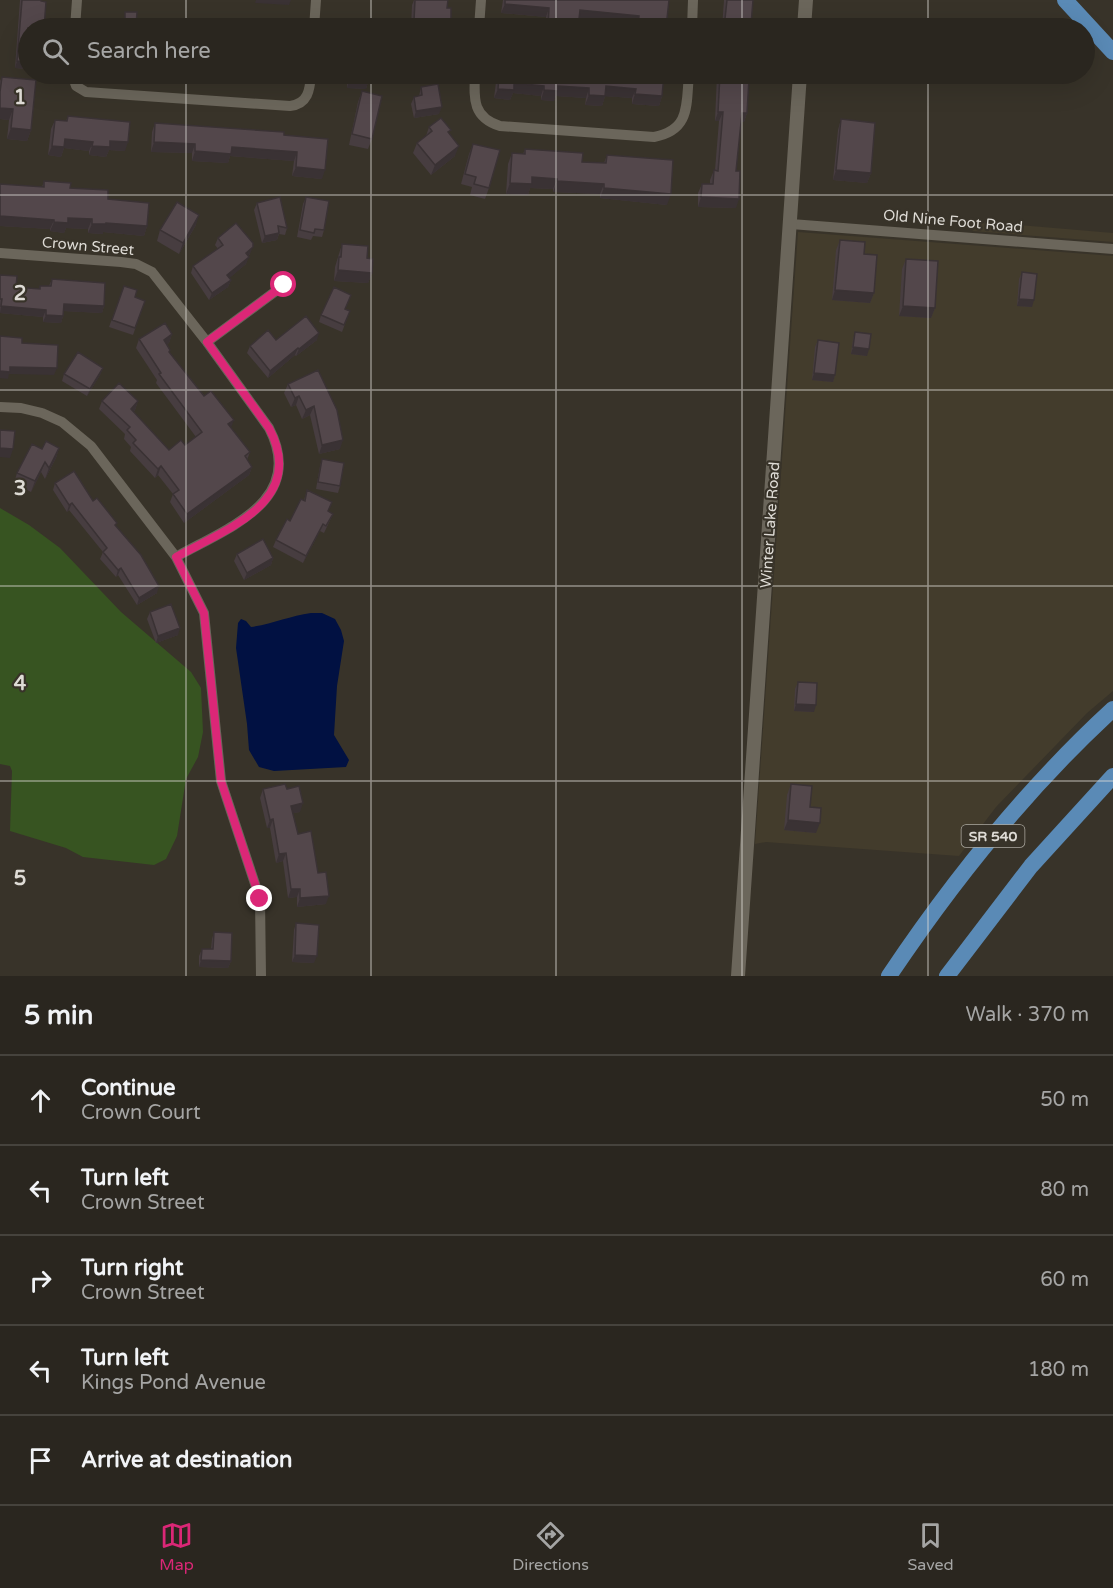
<!DOCTYPE html>
<meta charset="utf-8">
<style>
body{margin:0;font-family:"Varela Round",sans-serif;background:#36322c;color:#f1f3f6}
.stop{position:absolute;width:18px;height:18px;margin:-14px;border:4px solid #db2777;border-radius:50%;background:#fff}
.stop.end{background:#db2777;border-color:#fff;box-shadow:0 2px 6px #0008}
.list{margin:0;padding:0;list-style:none}
h2{display:flex;justify-content:space-between;align-items:center;height:78px;margin:0;padding:0 24px;font-size:26px}
h2 small{font-size:20px;font-weight:400;color:#a5a5a4}
.list li{display:grid;grid-template-columns:39px 1fr auto;gap:18px;align-items:center;box-sizing:border-box;height:90px;padding:0 24px;border-top:2px solid #46433d}
.list b{display:block;font-size:22px;white-space:nowrap}
.list p{margin:0;font-size:20px;white-space:nowrap;color:#a5a5a4}
.list em{font-size:20px;font-style:normal;color:#a5a5a4}
.icon{flex:none;width:33px;height:33px;fill:none;stroke:currentColor;stroke-width:2;stroke-linecap:round;stroke-linejoin:round}
.map{position:relative;flex:none;width:1113px;height:976px;overflow:hidden}
.search{position:absolute;background:#2a261f;box-shadow:0 6px 24px #0002;left:18px;right:18px;top:18px;height:66px;display:flex;align-items:center;gap:15px;box-sizing:border-box;padding:0 21px;border-radius:33px;color:#a5a5a4;font-size:22px}
.sheet{height:528px;background:#2a261f}
nav{display:flex;justify-content:space-around;align-items:center;box-sizing:border-box;height:84px;border-top:2px solid #46433d;background:#2a261f;font-size:16px;color:#a5a5a4}
nav a{display:grid;justify-items:center;gap:3px}
nav .on{color:#db2777}
.map>svg:first-child{display:block}
.built{fill:#433c2c}
.green{fill:#375421}
.water{fill:#011142}
.lines{fill:none;stroke-linecap:round;stroke-linejoin:round}
.minor{stroke:#6b665b;stroke-width:10}
.tertiary{stroke:#6b665b;stroke-width:14}
.primary{stroke:#5a8ab6;stroke-width:16}
.wall{fill:#473d40}
.shaded-wall{fill:#3a3234}
.building{fill:#53474b;stroke:#3a3234;stroke-width:1.5}
.route{stroke:#db2777;stroke-width:8}
.grid{fill:none;stroke:#dedbd5;stroke-width:1.5;stroke-opacity:0.55}
.labels{text-anchor:middle;stroke-width:4.5;stroke-linejoin:round;paint-order:stroke}
.shield{fill:#383329;stroke:#aca9a1;stroke-width:1.5}
.shield-label{font-size:14px;font-weight:bold;fill:#dedbd5}
.street-label{font-size:15px;fill:#dedbd5;stroke:#383329}
.grid-label{font-size:20px;text-anchor:middle;font-weight:bold;fill:#dedbd5;stroke:#383329;stroke-width:4.5;stroke-linejoin:round;paint-order:stroke}
</style>
<div class="map">
<svg width="1113" height="976" viewBox="0 0 1113 976">
<rect width="100%" height="100%" fill="#383329"/>
<path class="built" d="M 985,222 L 1113,233 L 1113,242 L 972,231 Z
M 798,232 L 1113,256 L 1113,691 L 1087,713 L 996,807 L 959,856 L 766,842 L 755,844 Z"/>
<path class="green" d="M 0,508 L 29,525 L 60,548 L 121,612 L 191,672 L 201,688 L 203,732 L 198,757 L 186,779 L 177,836 L 166,859 L 154,865 L 83,857 L 66,848 L 10,831 L 12,771 L 10,766 L 0,764 Z"/>
<path class="water" d="M 311,613 L 322,613 L 335,619 L 341,630 L 344,641 L 337,686 L 334,735 L 349,760 L 346,767 L 274,771 L 259,767 L 249,750 L 247,724 L 236,648 L 238,623 L 241,619 L 246,621 L 251,627 C 272,624 290,616 311,613 Z"/>
<g class="lines">
<path class="minor" d="M 75,28 L 77,0
M 314,28 L 316,0
M 479,28 L 481,0
M 692,28 L 693,0
M 72,74 L 76,86 L 86,92 L 290,106 C 308,104 310,90 311,74
M 475,74 C 474,98 472,117 500,126 L 654,137 C 691,130 686,104 689,74
M 791,224 L 1113,249
M 0,253 L 121,262 L 136,264 L 152,272 L 207,342 L 269,428 C 307,501 227,528 176,557
M 207,342 L 284,285
M 0,407 L 21,408 L 42,413 L 62,422 L 91,446 L 176,557 L 204,613 L 221,781 L 260,899 L 261,976"/>
<path class="tertiary" d="M 804,28 L 806,0
M 738,976 L 800,74"/>
<path class="primary" d="M 1065,0 L 1113,52
M 889,976 C 954,879 1027,788 1113,709
M 947,976 L 1031,866 L 1113,776"/>
</g>
<path class="wall" d="M 20,0 L 41,0 L 28,69 L 15,68 Z
M 414,0 L 448,0 L 448,28 L 411,28 L 412,5 Z
M 503,0 L 669,0 L 666,28 L 635,28 L 636,25 L 579,20 L 578,28 L 545,28 L 546,17 L 501,13 Z
M 724,0 L 753,0 L 749,28 L 722,28 Z
M 348,74 L 369,74 L 368,82 L 366,89 L 347,88 Z
M 496,74 L 664,74 L 662,96 L 659,106 L 632,104 L 632,98 L 605,96 L 602,106 L 585,105 L 586,98 L 556,96 L 554,101 L 541,100 L 541,96 L 513,93 L 510,100 L 494,98 L 496,82 L 497,78 L 496,77 Z
M 717,74 L 740,74 L 740,79 L 747,113 L 744,122 L 741,122 L 736,171 L 736,208 L 698,207 L 698,193 L 702,184 L 710,184 L 710,180 L 714,170 L 715,170 L 719,121 L 715,121 Z
M 2,77 L 31,130 L 27,141 L 7,139 L 9,120 L 0,119 L 0,81 Z
M 421,87 L 439,114 L 414,118 L 411,104 L 414,97 L 419,96 Z
M 362,91 L 372,139 L 368,149 L 349,145 L 358,102 Z
M 68,116 L 125,151 L 109,150 L 106,157 L 89,155 L 89,151 L 64,148 L 61,157 L 48,155 L 51,129 L 55,120 L 66,121 Z
M 841,119 L 871,173 L 867,183 L 833,180 L 838,130 Z
M 155,123 L 284,135 L 322,179 L 292,176 L 294,161 L 230,156 L 228,163 L 192,161 L 192,153 L 151,152 L 152,132 Z
M 429,127 L 449,134 L 455,156 L 431,175 L 413,153 L 417,143 L 426,136 Z
M 473,144 L 489,188 L 485,199 L 470,195 L 472,187 L 461,184 L 469,154 Z
M 525,149 L 582,162 L 604,163 L 607,155 L 667,205 L 600,198 L 600,194 L 553,192 L 553,189 L 530,188 L 528,195 L 506,194 L 508,164 L 512,153 L 523,154 Z
M 44,181 L 70,188 L 108,199 L 147,226 L 144,236 L 103,232 L 103,234 L 88,233 L 88,229 L 66,228 L 64,233 L 50,231 L 50,229 L 0,226 L 0,184 L 42,187 Z
M 306,197 L 324,230 L 322,237 L 313,236 L 311,240 L 297,237 L 303,204 Z
M 257,203 L 287,228 L 285,235 L 279,234 L 277,240 L 262,243 L 254,210 Z
M 196,225 L 179,254 L 157,241 L 160,230 Z
M 218,238 L 250,254 L 248,256 L 246,264 L 229,278 L 231,280 L 228,287 L 209,300 L 191,273 L 193,266 L 218,249 L 215,245 Z
M 840,240 L 864,254 L 874,293 L 870,303 L 832,300 L 836,250 Z
M 342,244 L 367,258 L 372,273 L 368,283 L 334,281 L 335,267 Z
M 906,259 L 935,308 L 931,318 L 899,316 L 902,269 Z
M 1022,272 L 1032,307 L 1017,306 L 1019,279 Z
M 0,275 L 16,287 L 39,289 L 40,286 L 49,286 L 52,279 L 104,306 L 102,313 L 64,311 L 63,316 L 61,323 L 43,322 L 43,317 L 0,313 Z
M 124,286 L 135,297 L 145,301 L 133,335 L 109,327 Z
M 350,311 L 342,332 L 319,322 L 321,315 Z
M 855,332 L 867,356 L 851,354 L 853,339 Z
M 172,334 L 169,343 L 167,344 L 170,350 L 170,353 L 250,452 L 247,460 L 252,467 L 249,475 L 184,523 L 170,502 L 173,494 L 158,475 L 155,478 L 130,451 L 131,447 L 124,439 L 125,434 L 99,409 L 102,401 L 138,401 L 135,410 L 133,412 L 169,450 L 185,445 L 196,437 L 156,383 L 157,380 L 136,348 L 139,339 Z
M 276,340 L 317,340 L 296,356 L 295,355 L 268,378 L 247,353 L 250,346 Z
M 818,340 L 835,375 L 833,382 L 812,380 L 815,347 Z
M 103,368 L 100,375 L 87,396 L 62,381 L 64,374 Z
M 318,370 L 340,449 L 319,454 L 310,415 L 302,419 L 296,405 L 291,407 L 284,393 L 288,384 Z
M 59,448 L 56,458 L 45,479 L 41,472 L 31,492 L 14,483 L 17,473 L 42,449 Z
M 322,459 L 340,486 L 338,493 L 316,489 L 320,466 Z
M 55,483 L 93,501 L 116,526 L 157,593 L 137,605 L 118,575 L 116,577 L 100,559 L 103,552 L 69,510 L 67,512 L 53,490 Z
M 307,490 L 328,511 L 333,514 L 324,533 L 320,531 L 303,563 L 273,547 L 276,540 L 304,500 Z
M 237,554 L 273,558 L 271,565 L 244,580 L 234,561 Z
M 150,612 L 178,635 L 156,643 L 147,619 Z
M 798,682 L 814,712 L 794,711 L 795,689 Z
M 791,784 L 810,807 L 816,833 L 784,830 L 787,795 Z
M 263,789 L 287,789 L 300,812 L 293,813 L 298,834 L 318,873 L 326,904 L 297,907 L 297,897 L 288,898 L 283,861 L 276,863 L 270,828 L 267,828 L 260,798 Z
M 296,923 L 314,963 L 292,962 L 294,930 Z
M 214,932 L 231,961 L 228,968 L 199,967 L 199,956 L 202,949 L 211,949 L 212,939 Z"/>
<path class="shaded-wall" d="M 256,0 L 291,0 L 289,5 L 255,3 Z
M 505,4 L 549,8 L 546,17 L 501,13 Z
M 580,10 L 639,16 L 636,25 L 576,20 Z
M 414,20 L 420,21 L 417,28 L 411,28 Z
M 447,22 L 451,22 L 448,28 L 445,28 Z
M 742,24 L 751,25 L 749,28 L 741,28 Z
M 638,25 L 648,25 L 646,28 L 637,28 Z
M 548,26 L 578,28 L 547,28 Z
M 17,61 L 28,62 L 28,69 L 15,68 Z
M 226,74 L 266,74 L 265,77 Z
M 349,81 L 368,82 L 366,89 L 347,88 Z
M 514,83 L 544,86 L 541,96 L 513,93 L 510,100 L 494,98 L 498,89 Z
M 558,86 L 589,88 L 586,98 L 556,96 L 554,101 L 541,100 L 544,90 Z
M 606,86 L 636,89 L 632,98 L 602,96 Z
M 635,94 L 662,96 L 659,106 L 632,104 Z
M 589,95 L 605,96 L 602,106 L 585,105 Z
M 442,107 L 439,114 L 414,118 L 416,111 Z
M 0,108 L 13,109 L 9,120 L 0,119 Z
M 718,112 L 723,112 L 719,121 L 715,121 Z
M 742,113 L 747,113 L 744,122 L 738,122 Z
M 11,128 L 31,130 L 27,141 L 7,139 Z
M 65,139 L 93,142 L 89,151 L 64,148 L 61,157 L 48,155 L 52,146 Z
M 110,141 L 128,142 L 125,151 L 109,150 L 106,157 L 89,155 L 92,146 Z
M 154,142 L 195,144 L 192,153 L 151,152 Z
M 459,146 L 455,156 L 431,175 L 435,165 Z
M 232,147 L 297,152 L 294,161 L 230,156 L 228,163 L 192,161 L 195,151 Z
M 296,167 L 325,170 L 322,179 L 292,176 Z
M 836,170 L 871,173 L 867,183 L 833,180 Z
M 532,177 L 557,179 L 553,189 L 530,188 L 528,195 L 506,194 L 510,183 Z
M 557,181 L 604,184 L 600,194 L 553,192 Z
M 604,188 L 671,194 L 667,205 L 600,198 Z
M 701,197 L 739,199 L 736,208 L 698,207 Z
M 199,215 L 196,225 L 179,254 L 183,243 Z
M 0,216 L 54,220 L 50,229 L 0,226 Z
M 68,218 L 92,219 L 88,229 L 66,228 L 64,233 L 50,231 L 54,222 Z
M 106,223 L 147,226 L 144,236 L 103,232 L 103,234 L 88,233 L 92,224 Z
M 279,233 L 277,240 L 262,243 L 265,236 Z
M 253,247 L 250,254 L 243,260 L 246,253 Z
M 249,257 L 246,264 L 225,282 L 227,275 Z
M 338,270 L 372,273 L 368,283 L 334,281 Z
M 231,280 L 228,287 L 209,300 L 212,293 Z
M 835,290 L 874,293 L 870,303 L 832,300 Z
M 1019,299 L 1034,300 L 1032,307 L 1017,306 Z
M 64,304 L 104,306 L 102,313 L 62,311 Z
M 1,306 L 46,310 L 43,317 L 0,313 Z
M 903,306 L 935,308 L 931,318 L 899,316 Z
M 46,315 L 63,316 L 61,323 L 43,322 Z
M 319,333 L 317,340 L 296,356 L 299,349 Z
M 172,334 L 169,343 L 161,348 L 164,340 Z
M 853,347 L 869,349 L 867,356 L 851,354 Z
M 298,348 L 295,355 L 268,378 L 270,371 Z
M 10,367 L 57,368 L 54,375 L 9,374 L 8,379 L 0,378 L 0,371 Z
M 103,368 L 100,375 L 87,396 L 90,389 Z
M 814,373 L 835,375 L 833,382 L 812,380 Z
M 299,396 L 296,405 L 291,407 L 295,398 Z
M 138,401 L 135,410 L 128,417 L 131,409 Z
M 314,406 L 310,415 L 302,419 L 306,410 Z
M 234,420 L 231,428 L 228,424 Z
M 343,440 L 340,449 L 319,454 L 322,445 Z
M 0,448 L 13,449 L 10,458 L 0,457 Z
M 59,448 L 56,458 L 45,479 L 49,468 Z
M 45,462 L 41,472 L 31,492 L 35,481 Z
M 161,466 L 158,475 L 155,478 L 158,469 Z
M 252,467 L 249,475 L 184,523 L 187,514 Z
M 72,503 L 69,510 L 67,512 L 69,505 Z
M 323,524 L 320,531 L 303,563 L 306,556 Z
M 273,558 L 271,565 L 244,580 L 247,573 Z
M 121,568 L 118,575 L 116,577 L 118,570 Z
M 159,586 L 157,593 L 137,605 L 139,598 Z
M 180,628 L 178,635 L 156,643 L 158,636 Z
M 796,704 L 816,705 L 814,712 L 794,711 Z
M 303,803 L 300,812 L 288,814 L 291,806 Z
M 273,819 L 270,828 L 267,828 L 270,820 Z
M 788,820 L 820,823 L 816,833 L 784,830 Z
M 286,853 L 283,861 L 276,863 L 279,854 Z
M 291,889 L 300,889 L 297,897 L 288,898 Z
M 329,896 L 326,904 L 297,907 L 300,898 Z
M 295,955 L 317,956 L 314,963 L 292,962 Z
M 201,960 L 231,961 L 228,968 L 199,967 Z"/>
<path class="building" d="M 22,0 L 41,0 L 41,1 L 46,2 L 44,28 L 28,28 L 28,62 L 17,61 Z
M 415,0 L 448,0 L 447,8 L 451,8 L 451,22 L 447,22 L 447,28 L 419,28 L 420,21 L 414,20 Z
M 505,0 L 669,0 L 666,28 L 647,28 L 648,25 L 638,25 L 639,16 L 580,10 L 578,28 L 548,26 L 549,8 L 505,4 Z
M 727,0 L 753,0 L 751,25 L 742,24 L 742,28 L 724,28 Z
M 125,12 L 137,12 L 136,28 L 107,28 L 107,25 L 117,26 L 117,19 L 125,19 Z
M 209,24 L 238,25 L 237,28 L 208,28 Z
M 350,74 L 369,74 L 368,82 L 349,81 Z
M 499,74 L 664,74 L 662,96 L 635,94 L 636,89 L 606,86 L 605,96 L 589,95 L 589,88 L 558,86 L 558,91 L 544,90 L 544,86 L 514,83 L 514,90 L 498,89 Z
M 720,74 L 740,74 L 740,79 L 749,79 L 747,113 L 742,113 L 736,171 L 740,171 L 739,199 L 701,197 L 702,184 L 713,184 L 714,170 L 718,171 L 723,112 L 718,112 Z
M 2,77 L 36,80 L 31,130 L 11,128 L 13,109 L 0,108 L 0,92 Z
M 438,84 L 442,107 L 416,111 L 414,97 L 422,95 L 421,87 Z
M 362,91 L 382,96 L 372,139 L 352,134 Z
M 68,116 L 130,122 L 128,142 L 110,141 L 110,147 L 92,146 L 93,142 L 65,139 L 64,147 L 52,146 L 55,120 L 67,121 Z
M 441,118 L 451,130 L 448,132 L 459,146 L 435,165 L 417,143 L 432,131 L 429,127 Z
M 841,119 L 875,123 L 871,173 L 836,170 Z
M 155,123 L 284,132 L 284,135 L 328,139 L 325,170 L 296,167 L 297,152 L 232,147 L 231,154 L 195,151 L 195,144 L 154,142 Z
M 473,144 L 500,150 L 489,188 L 474,184 L 476,177 L 465,174 Z
M 525,149 L 583,153 L 582,162 L 606,163 L 607,155 L 673,160 L 671,194 L 604,188 L 604,184 L 557,181 L 557,179 L 532,177 L 532,184 L 510,183 L 512,153 L 525,154 Z
M 44,181 L 71,183 L 70,188 L 108,190 L 108,199 L 149,203 L 147,226 L 106,223 L 106,224 L 92,224 L 92,219 L 68,218 L 68,223 L 54,222 L 54,220 L 0,216 L 0,184 L 44,187 Z
M 280,197 L 287,228 L 278,226 L 279,233 L 265,236 L 257,203 Z
M 306,197 L 329,201 L 324,230 L 315,229 L 314,233 L 300,230 Z
M 177,202 L 199,215 L 183,243 L 160,230 Z
M 236,223 L 253,243 L 253,247 L 246,253 L 249,257 L 227,275 L 231,280 L 212,293 L 193,266 L 223,245 L 218,238 Z
M 840,240 L 865,242 L 864,254 L 877,255 L 874,293 L 835,290 Z
M 342,244 L 368,246 L 367,258 L 373,259 L 372,273 L 338,270 L 339,257 L 341,257 Z
M 906,259 L 938,261 L 935,308 L 903,306 Z
M 1022,272 L 1037,274 L 1034,300 L 1019,299 Z
M 0,275 L 17,276 L 16,287 L 40,289 L 40,286 L 51,286 L 52,279 L 105,283 L 104,306 L 64,304 L 63,316 L 46,315 L 46,310 L 1,306 L 2,299 L 0,299 Z
M 124,286 L 137,290 L 135,297 L 145,301 L 135,328 L 112,320 Z
M 334,287 L 351,295 L 345,309 L 350,311 L 344,325 L 321,315 Z
M 306,316 L 319,333 L 299,349 L 298,348 L 270,371 L 250,346 L 268,330 L 276,340 Z
M 165,323 L 172,334 L 164,340 L 170,350 L 169,352 L 204,396 L 211,391 L 234,420 L 228,424 L 250,452 L 245,456 L 252,467 L 187,514 L 173,494 L 179,490 L 161,466 L 158,469 L 133,443 L 136,440 L 127,430 L 130,427 L 102,401 L 119,383 L 138,401 L 131,409 L 169,450 L 181,440 L 185,445 L 202,432 L 159,374 L 161,373 L 139,339 Z
M 855,332 L 871,334 L 869,349 L 853,347 Z
M 0,336 L 22,338 L 22,343 L 58,345 L 57,368 L 10,367 L 10,372 L 0,371 Z
M 818,340 L 839,343 L 835,375 L 814,373 Z
M 78,352 L 103,368 L 90,389 L 64,374 Z
M 318,370 L 337,410 L 343,440 L 322,445 L 314,406 L 306,410 L 299,396 L 295,398 L 288,384 Z
M 0,430 L 15,431 L 13,449 L 0,448 Z
M 46,441 L 59,448 L 49,468 L 45,462 L 35,481 L 17,473 L 32,444 L 42,449 Z
M 322,459 L 344,463 L 340,486 L 318,482 Z
M 74,471 L 93,501 L 97,498 L 117,523 L 115,525 L 141,555 L 159,586 L 139,598 L 121,568 L 118,570 L 103,552 L 107,548 L 72,503 L 69,505 L 55,483 Z
M 307,490 L 332,502 L 328,511 L 333,514 L 326,526 L 323,524 L 306,556 L 276,540 L 287,519 L 290,521 L 301,499 L 305,501 Z
M 263,539 L 273,558 L 247,573 L 237,554 Z
M 171,604 L 180,628 L 158,636 L 150,612 Z
M 798,682 L 817,683 L 816,705 L 796,704 Z
M 285,784 L 287,789 L 299,786 L 303,803 L 291,806 L 298,834 L 311,831 L 318,873 L 326,872 L 329,896 L 300,898 L 300,889 L 291,889 L 286,853 L 279,854 L 273,819 L 270,820 L 263,789 Z
M 791,784 L 812,786 L 810,807 L 821,808 L 820,823 L 788,820 Z
M 296,923 L 319,925 L 317,956 L 295,955 Z
M 214,932 L 232,933 L 231,961 L 201,960 L 202,949 L 213,949 Z"/>
<g class="lines">
<path class="route" d="M 260,899 L 221,781 L 204,613 L 176,557 C 227,529 308,501 269,428 L 207,342 L 284,285"/>
</g>
<path class="grid" d="M 186,0 L 186,28M 371,0 L 371,28M 556,0 L 556,28M 742,0 L 742,28M 928,0 L 928,28M 186,74 L 186,976M 371,74 L 371,976M 556,74 L 556,976M 742,74 L 742,976M 928,74 L 928,976M 0,195 L 1113,195M 0,390 L 1113,390M 0,586 L 1113,586M 0,781 L 1113,781"/>
<g class="labels">
<rect class="shield" x="961.5" y="825" width="63" height="22" rx="4.5"/>
<g class="shield-label">
<text x="993" y="841">SR 540</text>
</g>
<g class="street-label">
<text transform="translate(953 221) rotate(5)" y="5">Old Nine Foot Road</text>
<text transform="translate(88 246) rotate(5)" y="5">Crown Street</text>
<text transform="translate(770 525) rotate(-86)" y="5">Winter Lake Road</text>
</g>
</g>
<g class="grid-label">
<text x="20" y="104">1</text>
<text x="20" y="300">2</text>
<text x="20" y="495">3</text>
<text x="20" y="690">4</text>
<text x="20" y="885">5</text>
</g>
</svg>
<div class="stop" style="left:284px;top:285px"></div>
<div class="stop end" style="left:260px;top:899px"></div>
<div class="search"><svg class="icon" aria-label="search" viewBox="0 0 24 24"><circle cx="10" cy="10" r="6"/><path d="M15 15l6 6"/></svg>Search here</div>
</div>
<section class="sheet">
<h2>5 min<small>Walk · 370 m</small></h2>
<ul class="list">
<li><svg class="icon" aria-label="ahead" viewBox="0 0 24 24"><path d="M12 20V5M6 11l6-6 6 6"/></svg><div><b>Continue</b><p>Crown Court</p></div><em>50 m</em></li>
<li><svg class="icon" aria-label="left" viewBox="0 0 24 24"><path d="M17 20v-9H6M10 6l-5 5 5 5"/></svg><div><b>Turn left</b><p>Crown Street</p></div><em>80 m</em></li>
<li><svg class="icon" aria-label="right" viewBox="0 0 24 24"><path d="M7 20v-9h11M14 6l5 5-5 5"/></svg><div><b>Turn right</b><p>Crown Street</p></div><em>60 m</em></li>
<li><svg class="icon" aria-label="left" viewBox="0 0 24 24"><path d="M17 20v-9H6M10 6l-5 5 5 5"/></svg><div><b>Turn left</b><p>Kings Pond Avenue</p></div><em>180 m</em></li>
<li><svg class="icon" aria-label="arrive" viewBox="0 0 24 24"><path d="M6 21V4h12l-3 4 3 4H6"/></svg><div><b>Arrive at destination</b></div></li>
</ul>
</section>
<nav>
<a class="on"><svg class="icon" aria-label="map" viewBox="0 0 24 24"><path d="M3 6l6-2 6 2 6-2v14l-6 2-6-2-6 2zM9 4v14M15 6v14"/></svg>Map</a>
<a><svg class="icon" aria-label="directions" viewBox="0 0 24 24"><path d="M12 3l9 9-9 9-9-9zM9 14v-3h6M13 9l2 2-2 2"/></svg>Directions</a>
<a><svg class="icon" aria-label="saved" viewBox="0 0 24 24"><path d="M7 4h10v16l-5-4-5 4z"/></svg>Saved</a>
</nav>
